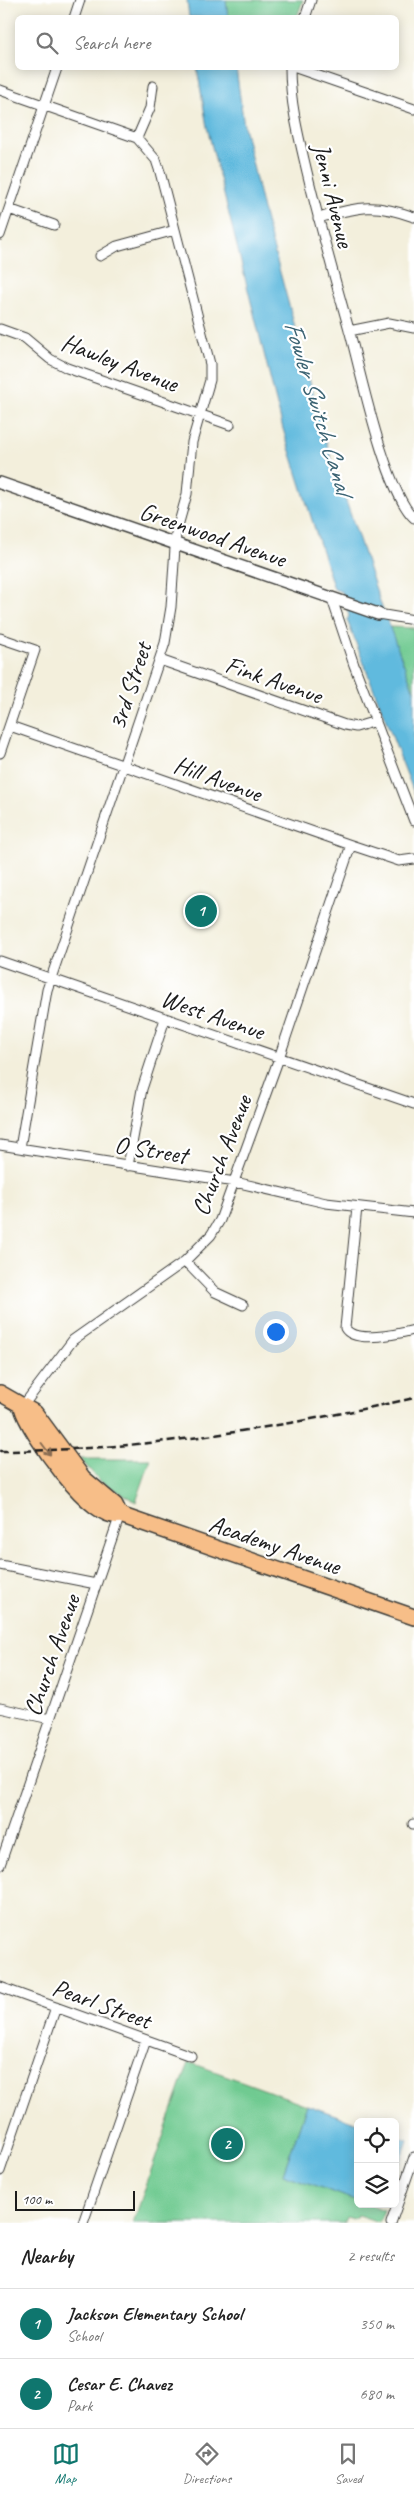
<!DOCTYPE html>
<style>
body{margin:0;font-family:Caveat,sans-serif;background:#f6f6f6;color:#222}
.controls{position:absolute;right:15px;bottom:15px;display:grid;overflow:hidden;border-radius:8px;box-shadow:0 2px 12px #0003}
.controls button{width:45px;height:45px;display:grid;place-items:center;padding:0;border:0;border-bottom:1px solid #e0e0e0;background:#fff;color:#222;font:25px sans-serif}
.scale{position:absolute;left:15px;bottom:12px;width:120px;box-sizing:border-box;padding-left:5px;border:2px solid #1c1c1c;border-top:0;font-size:14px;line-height:18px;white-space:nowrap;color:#1c1c1c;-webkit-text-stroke:4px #fff;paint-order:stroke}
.you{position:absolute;left:275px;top:1331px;width:18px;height:18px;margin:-12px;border:4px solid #fff;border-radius:50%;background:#1a73e8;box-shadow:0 0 0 8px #1a73e833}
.badge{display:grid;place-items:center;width:32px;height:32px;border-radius:50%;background:#0f766e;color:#fff;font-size:16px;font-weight:700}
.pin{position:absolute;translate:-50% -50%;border:2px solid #fff;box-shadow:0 1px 5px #0006}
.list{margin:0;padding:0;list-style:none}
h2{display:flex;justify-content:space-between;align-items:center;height:65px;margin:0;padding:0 20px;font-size:21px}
h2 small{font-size:16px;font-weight:400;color:#767676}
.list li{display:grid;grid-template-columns:32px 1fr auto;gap:15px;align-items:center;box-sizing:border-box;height:70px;padding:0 20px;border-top:1px solid #e0e0e0}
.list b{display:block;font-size:19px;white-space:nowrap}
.list p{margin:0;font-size:16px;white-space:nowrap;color:#767676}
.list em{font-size:16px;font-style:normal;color:#767676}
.icon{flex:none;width:28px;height:28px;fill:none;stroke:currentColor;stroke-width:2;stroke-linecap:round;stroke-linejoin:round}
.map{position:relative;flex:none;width:414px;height:2223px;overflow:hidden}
.search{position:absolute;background:#fff;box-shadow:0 2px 12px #0003;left:15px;right:15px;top:15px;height:55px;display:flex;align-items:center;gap:12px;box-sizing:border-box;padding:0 18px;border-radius:8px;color:#767676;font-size:19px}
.sheet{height:205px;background:#fff}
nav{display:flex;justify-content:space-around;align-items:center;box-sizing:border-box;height:70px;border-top:1px solid #e0e0e0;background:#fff;font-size:14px;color:#767676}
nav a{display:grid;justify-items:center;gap:2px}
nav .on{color:#0f766e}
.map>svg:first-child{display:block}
.green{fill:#70ca91;stroke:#467356}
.water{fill:#61bade;stroke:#3e6b7d}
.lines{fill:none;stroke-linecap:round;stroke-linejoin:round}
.minor-casing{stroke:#3c3c39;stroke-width:11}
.tertiary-casing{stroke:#3c3c39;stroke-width:14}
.primary-casing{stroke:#3c3c39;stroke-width:18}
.minor{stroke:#fff;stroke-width:9}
.tertiary{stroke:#fff;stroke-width:11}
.primary{stroke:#f7be88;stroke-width:15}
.rail{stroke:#1c1c1c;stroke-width:2.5;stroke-dasharray:8 4;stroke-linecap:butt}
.oneway{stroke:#8a6d52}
.labels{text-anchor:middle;stroke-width:4.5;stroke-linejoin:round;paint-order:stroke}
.street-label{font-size:25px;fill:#1c1c1c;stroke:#fff}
.water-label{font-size:26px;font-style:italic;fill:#3b6373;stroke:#fff}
</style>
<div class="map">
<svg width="414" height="2223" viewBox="0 0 414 2223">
<rect width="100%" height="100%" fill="#fff"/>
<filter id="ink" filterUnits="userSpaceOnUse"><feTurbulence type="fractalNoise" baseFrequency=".02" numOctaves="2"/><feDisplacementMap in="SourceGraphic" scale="10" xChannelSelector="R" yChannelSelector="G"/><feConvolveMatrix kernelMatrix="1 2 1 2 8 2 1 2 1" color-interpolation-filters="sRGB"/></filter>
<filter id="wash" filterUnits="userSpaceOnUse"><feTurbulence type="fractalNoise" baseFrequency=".0096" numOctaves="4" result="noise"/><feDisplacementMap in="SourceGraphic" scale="20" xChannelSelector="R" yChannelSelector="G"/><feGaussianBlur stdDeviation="1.12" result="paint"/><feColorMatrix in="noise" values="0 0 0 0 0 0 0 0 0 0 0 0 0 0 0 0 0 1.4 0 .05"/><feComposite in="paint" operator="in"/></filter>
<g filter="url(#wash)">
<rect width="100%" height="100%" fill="#f3efdc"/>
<path class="green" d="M 226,0 L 303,0 L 297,17 L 228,18 Z
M 389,627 L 414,628 L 414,691 Z
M 80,1459 L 151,1459 L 136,1502 L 100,1481 Z
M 189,2062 L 307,2105 L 283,2174 L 358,2201 L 358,2204 L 368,2204 L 384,2210 L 379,2222 L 358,2215 L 353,2219 L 346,2217 L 344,2223 L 133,2223 Z"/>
<path class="water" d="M 187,0 L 226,0 L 228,17 L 189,17 Z
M 197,68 L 236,68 L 244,126 L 263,210 L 328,448 L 382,607 L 414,691 L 414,793 L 347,620 L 349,616 L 342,592 L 334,589 L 283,429 L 207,127 Z
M 307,2105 L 358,2123 L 358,2201 L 283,2174 Z
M 395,2136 L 408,2140 L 395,2178 Z"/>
</g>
<g filter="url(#ink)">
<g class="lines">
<defs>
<path id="minor" d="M 74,18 L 80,0
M 305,18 L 311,0
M 290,68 C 290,103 299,138 307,172 C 320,226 335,280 350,333 C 361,375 386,492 414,518
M 296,68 L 414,109
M 0,90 L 137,138
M 9,209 L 54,225
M 318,218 C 359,207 373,202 414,217
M 0,235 L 57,68
M 100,256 L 117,246 L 175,230
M 0,329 L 25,338 L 50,359 L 67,368 L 230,425
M 349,331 L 389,323 L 414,328
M 332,599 L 354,665 L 414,821
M 378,614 L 414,620
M 0,638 L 35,650 L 0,753
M 160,660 L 345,725 L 356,727 L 376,721
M 10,726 L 351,845 L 399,861 L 414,859
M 0,961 L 414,1104
M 0,1145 L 235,1182 L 326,1203 L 414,1213
M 20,1148 L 47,990 L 165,643 L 171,607 L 176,533 L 187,494 L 192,442 L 210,380 L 210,364 L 160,172 L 156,160 L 137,138 L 150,108 L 153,86
M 128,1166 L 142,1089 L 165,1019
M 357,1207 L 345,1328 C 354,1344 398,1334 414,1330
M 185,1261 L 215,1292 L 243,1305
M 22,1407 L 73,1340 L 185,1261 L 211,1235 L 220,1220 L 279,1058 L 351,845
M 0,1565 L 96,1584
M 0,1708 L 50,1719
M 413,1824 L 414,1824
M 0,1865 L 120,1515
M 0,1987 L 191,2056
M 0,2171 L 56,2007
M 83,2223 L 146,2040
M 391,2223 L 414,2157"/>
<path id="tertiary" d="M 0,483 L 378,614"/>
<path id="primary" d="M 0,1393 L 35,1413 L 83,1478 L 115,1505 L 120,1515
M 22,1407 C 28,1431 92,1523 120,1515 L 414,1617"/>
</defs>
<use href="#minor" class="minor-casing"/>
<use href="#tertiary" class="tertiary-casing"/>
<use href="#primary" class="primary-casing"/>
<use href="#minor" class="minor"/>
<use href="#tertiary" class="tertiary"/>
<use href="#primary" class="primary"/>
<path class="rail" d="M 0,1451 C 139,1451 279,1428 414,1398"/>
</g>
<defs><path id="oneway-shaft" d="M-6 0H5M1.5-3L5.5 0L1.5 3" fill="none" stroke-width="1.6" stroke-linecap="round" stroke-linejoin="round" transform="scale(1.25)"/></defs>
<use class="oneway" href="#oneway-shaft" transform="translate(46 1449) rotate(53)"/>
</g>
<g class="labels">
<g class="street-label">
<text transform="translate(334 195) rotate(76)" y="9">Jenni Avenue</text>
<text transform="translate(120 362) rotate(21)" y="9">Hawley Avenue</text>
<text transform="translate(213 534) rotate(19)" y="9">Greenwood Avenue</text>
<text transform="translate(274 679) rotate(19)" y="9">Fink Avenue</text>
<text transform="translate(129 686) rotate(-72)" y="9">3rd Street</text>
<text transform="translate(218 778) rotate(20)" y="9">Hill Avenue</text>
<text transform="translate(213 1014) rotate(19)" y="9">West Avenue</text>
<text transform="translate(151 1149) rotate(9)" y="9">O Street</text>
<text transform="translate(221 1155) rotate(-69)" y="9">Church Avenue</text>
<text transform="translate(275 1544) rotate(19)" y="9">Academy Avenue</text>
<text transform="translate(51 1655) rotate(-71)" y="9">Church Avenue</text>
<text transform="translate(102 2003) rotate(20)" y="9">Pearl Street</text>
</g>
<g class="water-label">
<text transform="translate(319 407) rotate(73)" y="9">Fowler Switch Canal</text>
</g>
</g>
</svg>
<div class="controls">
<button><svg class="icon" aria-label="locate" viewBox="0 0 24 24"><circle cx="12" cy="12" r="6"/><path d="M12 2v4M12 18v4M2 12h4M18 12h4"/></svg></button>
<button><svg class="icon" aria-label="layers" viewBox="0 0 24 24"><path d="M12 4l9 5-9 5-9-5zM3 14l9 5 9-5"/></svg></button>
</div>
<div class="scale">100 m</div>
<div class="you"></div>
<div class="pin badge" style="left:201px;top:911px">1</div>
<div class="pin badge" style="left:227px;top:2144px">2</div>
<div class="search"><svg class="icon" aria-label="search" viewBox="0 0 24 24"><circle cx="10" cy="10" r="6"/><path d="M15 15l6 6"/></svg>Search here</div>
</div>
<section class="sheet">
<h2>Nearby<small>2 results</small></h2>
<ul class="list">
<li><span class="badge">1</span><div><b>Jackson Elementary School</b><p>School</p></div><em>350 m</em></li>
<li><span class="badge">2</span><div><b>Cesar E. Chavez</b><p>Park</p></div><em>680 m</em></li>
</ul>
</section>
<nav>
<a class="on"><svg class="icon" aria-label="map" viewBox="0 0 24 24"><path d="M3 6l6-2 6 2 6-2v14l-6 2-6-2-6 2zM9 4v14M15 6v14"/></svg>Map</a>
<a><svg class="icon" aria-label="directions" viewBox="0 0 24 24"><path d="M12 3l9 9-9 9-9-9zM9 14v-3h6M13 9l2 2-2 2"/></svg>Directions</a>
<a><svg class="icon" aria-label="saved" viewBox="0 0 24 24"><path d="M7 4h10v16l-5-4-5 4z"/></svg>Saved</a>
</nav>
